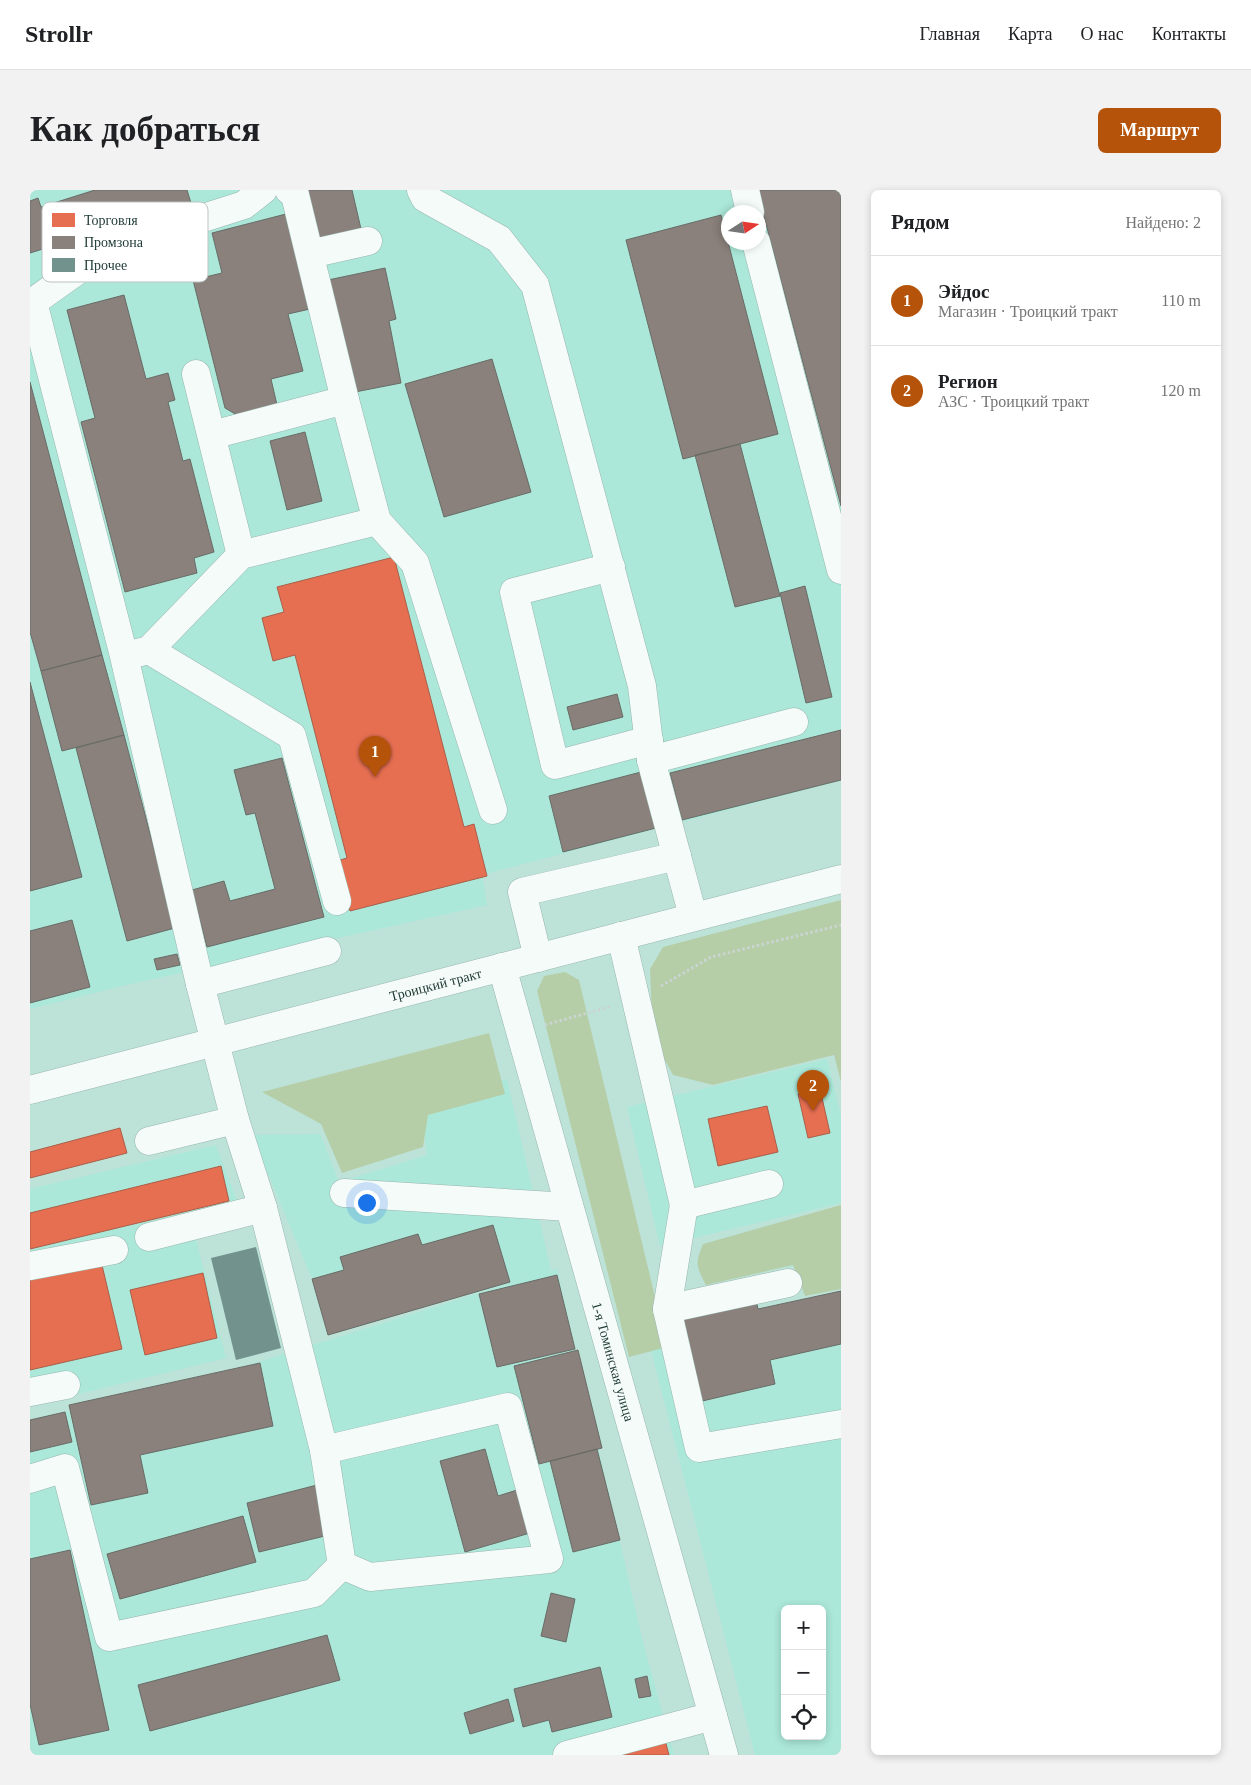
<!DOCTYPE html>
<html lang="ru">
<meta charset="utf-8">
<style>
body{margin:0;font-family:"Times New Roman",serif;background:#f2f2f2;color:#202124}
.controls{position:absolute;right:15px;bottom:15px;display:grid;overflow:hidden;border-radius:8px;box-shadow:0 2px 8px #0003}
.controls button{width:45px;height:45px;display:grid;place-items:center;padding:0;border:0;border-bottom:1px solid #e0e0e0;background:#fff;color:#202124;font:25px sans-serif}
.compass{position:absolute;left:691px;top:15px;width:45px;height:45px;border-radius:50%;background:#fff;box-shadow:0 2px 8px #0003;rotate:78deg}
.you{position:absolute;left:336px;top:1012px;width:18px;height:18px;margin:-12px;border:4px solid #fff;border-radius:50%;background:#1a73e8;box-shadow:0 0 0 8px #1a73e833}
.badge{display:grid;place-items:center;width:32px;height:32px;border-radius:50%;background:#b45309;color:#fff;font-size:16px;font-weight:700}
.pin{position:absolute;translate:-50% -41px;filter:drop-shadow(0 1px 2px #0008)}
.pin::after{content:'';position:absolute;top:26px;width:18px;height:15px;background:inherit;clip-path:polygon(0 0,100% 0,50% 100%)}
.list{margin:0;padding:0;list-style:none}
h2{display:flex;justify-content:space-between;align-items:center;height:65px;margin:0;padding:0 20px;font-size:21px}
h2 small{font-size:16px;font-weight:400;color:#757577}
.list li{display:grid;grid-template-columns:32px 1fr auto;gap:15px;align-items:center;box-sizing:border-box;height:90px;padding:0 20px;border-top:1px solid #e0e0e0}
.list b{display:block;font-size:19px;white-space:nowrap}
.list p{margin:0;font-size:16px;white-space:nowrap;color:#757577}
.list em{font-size:16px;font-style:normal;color:#757577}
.icon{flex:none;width:28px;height:28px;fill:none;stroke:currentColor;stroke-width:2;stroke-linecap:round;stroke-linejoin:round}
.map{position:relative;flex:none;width:811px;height:1565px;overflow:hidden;border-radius:8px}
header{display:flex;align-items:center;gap:30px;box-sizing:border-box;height:70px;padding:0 25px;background:#fff;border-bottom:1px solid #e0e0e0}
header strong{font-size:24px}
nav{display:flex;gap:28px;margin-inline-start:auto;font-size:18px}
.intro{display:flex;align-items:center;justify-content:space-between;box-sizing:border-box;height:120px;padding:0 30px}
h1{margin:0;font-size:35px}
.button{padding:12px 22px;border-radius:8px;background:#b45309;color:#fff;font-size:18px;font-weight:700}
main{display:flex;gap:30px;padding:0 30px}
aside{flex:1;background:#fff;border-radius:8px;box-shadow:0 2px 8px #0003}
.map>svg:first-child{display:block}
.built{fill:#abe8d9;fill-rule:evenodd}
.green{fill:#b6cea8}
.shops{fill:#e76f51;stroke:#aa5e48}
.industry{fill:#8a817c;stroke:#696b66}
.building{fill:#72928e}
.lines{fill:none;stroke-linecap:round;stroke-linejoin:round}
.minor-casing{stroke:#97b5ae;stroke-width:29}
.major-casing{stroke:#97b5ae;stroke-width:29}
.path{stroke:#cad5d2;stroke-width:3;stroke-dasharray:2.5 2.5;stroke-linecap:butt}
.minor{stroke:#f5fbf9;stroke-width:28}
.major{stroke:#f5fbf9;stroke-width:28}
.labels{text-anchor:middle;stroke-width:5;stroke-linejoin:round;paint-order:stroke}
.street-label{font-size:14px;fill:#1c3832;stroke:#fff}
.key{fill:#fff;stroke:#bbc3c2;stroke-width:1}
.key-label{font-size:14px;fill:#1c3832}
</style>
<header>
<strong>Strollr</strong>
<nav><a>Главная</a><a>Карта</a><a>О нас</a><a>Контакты</a></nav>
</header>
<div class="intro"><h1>Как добраться</h1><a class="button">Маршрут</a></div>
<main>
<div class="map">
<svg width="811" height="1565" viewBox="0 0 811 1565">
<rect width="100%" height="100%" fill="#bde3d9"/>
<path class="built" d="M 0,0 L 811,0 L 811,590 L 452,685 L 457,715 L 92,796 L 0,819 ZM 698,22 L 728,22 L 728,52 L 698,52 Z
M 797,869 L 811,926 L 811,1013 L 630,1056 L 597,917 Z
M 477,889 L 521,1080 L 527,1079 L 614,1456 L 644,1565 L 0,1565 L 0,1231 L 209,1178 L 501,1087 L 298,1145 L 282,1089 L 222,945 L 290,944 L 309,992 L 397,965 L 390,913 Z
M 186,955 L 208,1013 L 160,1026 L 196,1168 L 0,1216 L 0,999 Z
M 811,1101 L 811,1565 L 725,1565 L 621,1160 L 726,1110 L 729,1119 ZM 755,1419 L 792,1419 L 792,1546 L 755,1546 Z"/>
<path class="green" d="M 811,710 L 811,892 L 804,865 L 683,895 L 643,885 L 629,859 L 622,825 L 620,779 L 633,757 Z
M 535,782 L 549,790 L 637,1157 L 599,1167 L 507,801 L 514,786 Z
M 459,843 L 475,904 L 398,925 L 393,957 L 312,983 L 291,934 L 232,902 Z
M 811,1015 L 811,1099 L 775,1106 L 763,1075 L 676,1095 C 666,1076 665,1074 673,1054 Z"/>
<path class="shops" d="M 364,367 L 434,637 L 444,634 L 457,686 L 320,721 L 307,671 L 317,668 L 265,465 L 243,471 L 232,428 L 254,422 L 247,397 Z
M 790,899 L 800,943 L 778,948 L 768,904 Z
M 737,916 L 748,962 L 688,976 L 678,929 Z
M 90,938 L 97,963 L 0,988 L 0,962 Z
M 191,976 L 199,1011 L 0,1059 L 0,1023 Z
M 71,1071 L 92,1159 L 0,1180 L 0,1088 Z
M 173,1083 L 187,1148 L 115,1165 L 100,1100 Z
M 635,1550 L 639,1565 L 577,1565 Z"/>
<path class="industry" d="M 65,0 L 157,0 L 161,13 L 0,63 L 0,11 L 8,8 L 11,17 Z
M 274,0 L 322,0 L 331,39 L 286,50 Z
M 727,0 L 811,0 L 811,316 Z
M 256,24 L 280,119 L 258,124 L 273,181 L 241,189 L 247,215 L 207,225 L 195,218 L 163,90 L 192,83 L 182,43 Z
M 691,25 L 748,244 L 653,269 L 596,50 Z
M 355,78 L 366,129 L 359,131 L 371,193 L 325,202 L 312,139 L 309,140 L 298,90 Z
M 94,105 L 116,189 L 138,183 L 145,210 L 138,212 L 153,271 L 160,269 L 184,362 L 164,368 L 167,383 L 95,402 L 51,232 L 65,228 L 37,120 Z
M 462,169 L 501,302 L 414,327 L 375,194 Z
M 0,192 L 72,465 L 11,481 L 0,442 Z
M 275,242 L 292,311 L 257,320 L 240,251 Z
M 710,254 L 750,406 L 705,417 L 665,265 Z
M 775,396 L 802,507 L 776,513 L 750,403 Z
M 72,465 L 94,545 L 32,561 L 11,481 Z
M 0,492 L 52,687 L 0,701 Z
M 587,504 L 593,527 L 543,540 L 537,517 Z
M 811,540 L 811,590 L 652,630 L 640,583 Z
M 94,545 L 145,738 L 97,751 L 46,558 Z
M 252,568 L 294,727 L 177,757 L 162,700 L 194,691 L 200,711 L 245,699 L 225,623 L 216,625 L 204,580 Z
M 611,582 L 626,638 L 533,662 L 519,606 Z
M 42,730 L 60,797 L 0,813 L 0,741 Z
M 147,764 L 150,775 L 127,780 L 124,769 Z
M 463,1035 L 480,1092 L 298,1145 L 282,1089 L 314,1080 L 310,1067 L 388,1044 L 392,1055 Z
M 527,1085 L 545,1159 L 467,1177 L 449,1104 Z
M 811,1101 L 811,1154 L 740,1170 L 745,1194 L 668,1212 L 648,1128 L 726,1110 L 728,1119 Z
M 548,1160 L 572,1258 L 509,1274 L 484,1176 Z
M 230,1173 L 243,1236 L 110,1265 L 118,1303 L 61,1315 L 39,1215 Z
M 35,1222 L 42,1252 L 0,1262 L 0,1230 Z
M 455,1259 L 468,1306 L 487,1300 L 500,1343 L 435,1362 L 410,1271 Z
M 567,1259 L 590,1350 L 543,1362 L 520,1271 Z
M 287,1295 L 299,1345 L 229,1362 L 217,1313 Z
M 213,1326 L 226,1372 L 90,1409 L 77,1364 Z
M 40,1360 L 79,1540 L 9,1555 L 0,1514 L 0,1369 Z
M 521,1403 L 545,1409 L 536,1452 L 511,1446 Z
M 297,1445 L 310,1490 L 120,1541 L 108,1495 Z
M 570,1477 L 582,1527 L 522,1542 L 519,1530 L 493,1537 L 484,1499 Z
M 617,1486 L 621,1506 L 609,1508 L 605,1489 Z
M 478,1509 L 484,1531 L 440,1544 L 434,1523 Z"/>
<path class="building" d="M 226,1057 L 251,1158 L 206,1170 L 181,1068 Z"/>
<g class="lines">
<defs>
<g id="minor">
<path d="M 259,0 L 265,5 L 315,210 L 347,331 L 385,373 L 463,620"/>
<path d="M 391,0 L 395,8 L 469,49 L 505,95 L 612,496 L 621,570 L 663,726"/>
<path d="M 715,0 L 720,22"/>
<path d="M 726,52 L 811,380"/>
<path d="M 280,64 L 338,51"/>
<path d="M 0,112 L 3,112 L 79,58 L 214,15 L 233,0"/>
<path d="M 3,112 L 94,466 L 170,794 L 205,930 L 233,1018 L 294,1260 L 312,1375"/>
<path d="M 166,184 L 211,365"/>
<path d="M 182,245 L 315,210"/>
<path d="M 581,377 L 484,402 L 525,575 L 619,550"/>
<path d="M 119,460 L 262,546 L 307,711"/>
<path d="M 103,464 L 119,460 L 211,365 L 347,331"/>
<path d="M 621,570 L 764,532"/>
<path d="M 591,746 L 654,1015 L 739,994"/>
<path d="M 508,768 L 492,702 L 647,666"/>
<path id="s1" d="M 472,777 L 694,1565"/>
<path d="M 170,794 L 297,761"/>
<path d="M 119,951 L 205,930"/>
<path d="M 314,1003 L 539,1017"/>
<path d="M 654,1015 L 637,1119 L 669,1258 L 811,1234"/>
<path d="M 119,1047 L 233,1018"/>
<path d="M 0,1076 L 84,1060"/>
<path d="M 637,1119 L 758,1093"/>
<path d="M 0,1202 L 36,1195"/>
<path d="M 0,1289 L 35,1278 L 79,1447 L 284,1403 L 312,1375 L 340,1387 L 519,1369 L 478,1217 L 294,1260"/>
<path d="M 537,1565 L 683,1526"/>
</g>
<g id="major">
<path id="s2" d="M 0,900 L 811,689"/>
</g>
</defs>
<use href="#minor" class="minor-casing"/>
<use href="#major" class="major-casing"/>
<path class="path" d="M 631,796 L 681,767 L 811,735
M 515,835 L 582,816"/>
<use href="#minor" class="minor"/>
<use href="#major" class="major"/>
</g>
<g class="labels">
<g class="street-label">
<text dy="5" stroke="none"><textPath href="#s2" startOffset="419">Троицкий тракт</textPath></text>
<text dy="5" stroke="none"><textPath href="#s1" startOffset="410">1-я Томинская улица</textPath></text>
</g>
</g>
<rect x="12" y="12" width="166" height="80" rx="8" class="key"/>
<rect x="22" y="23" width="23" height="14" fill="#e76f51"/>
<rect x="22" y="46" width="23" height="13" fill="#8a817c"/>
<rect x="22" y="68" width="23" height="14" fill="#72928e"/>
<g class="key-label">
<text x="54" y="35">Торговля</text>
<text x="54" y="57">Промзона</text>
<text x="54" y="80">Прочее</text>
</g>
</svg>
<div class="controls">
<button>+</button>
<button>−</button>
<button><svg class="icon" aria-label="locate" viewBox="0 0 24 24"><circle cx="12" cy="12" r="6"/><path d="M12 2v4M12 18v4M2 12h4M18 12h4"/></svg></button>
</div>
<svg class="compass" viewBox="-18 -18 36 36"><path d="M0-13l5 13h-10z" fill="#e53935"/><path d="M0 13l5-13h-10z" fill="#757577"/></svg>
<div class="you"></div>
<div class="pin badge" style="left:345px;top:587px">1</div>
<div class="pin badge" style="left:783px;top:921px">2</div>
</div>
<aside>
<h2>Рядом<small>Найдено: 2</small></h2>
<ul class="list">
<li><span class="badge">1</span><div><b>Эйдос</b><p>Магазин · Троицкий тракт</p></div><em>110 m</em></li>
<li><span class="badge">2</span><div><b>Регион</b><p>АЗС · Троицкий тракт</p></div><em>120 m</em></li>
</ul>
</aside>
</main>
